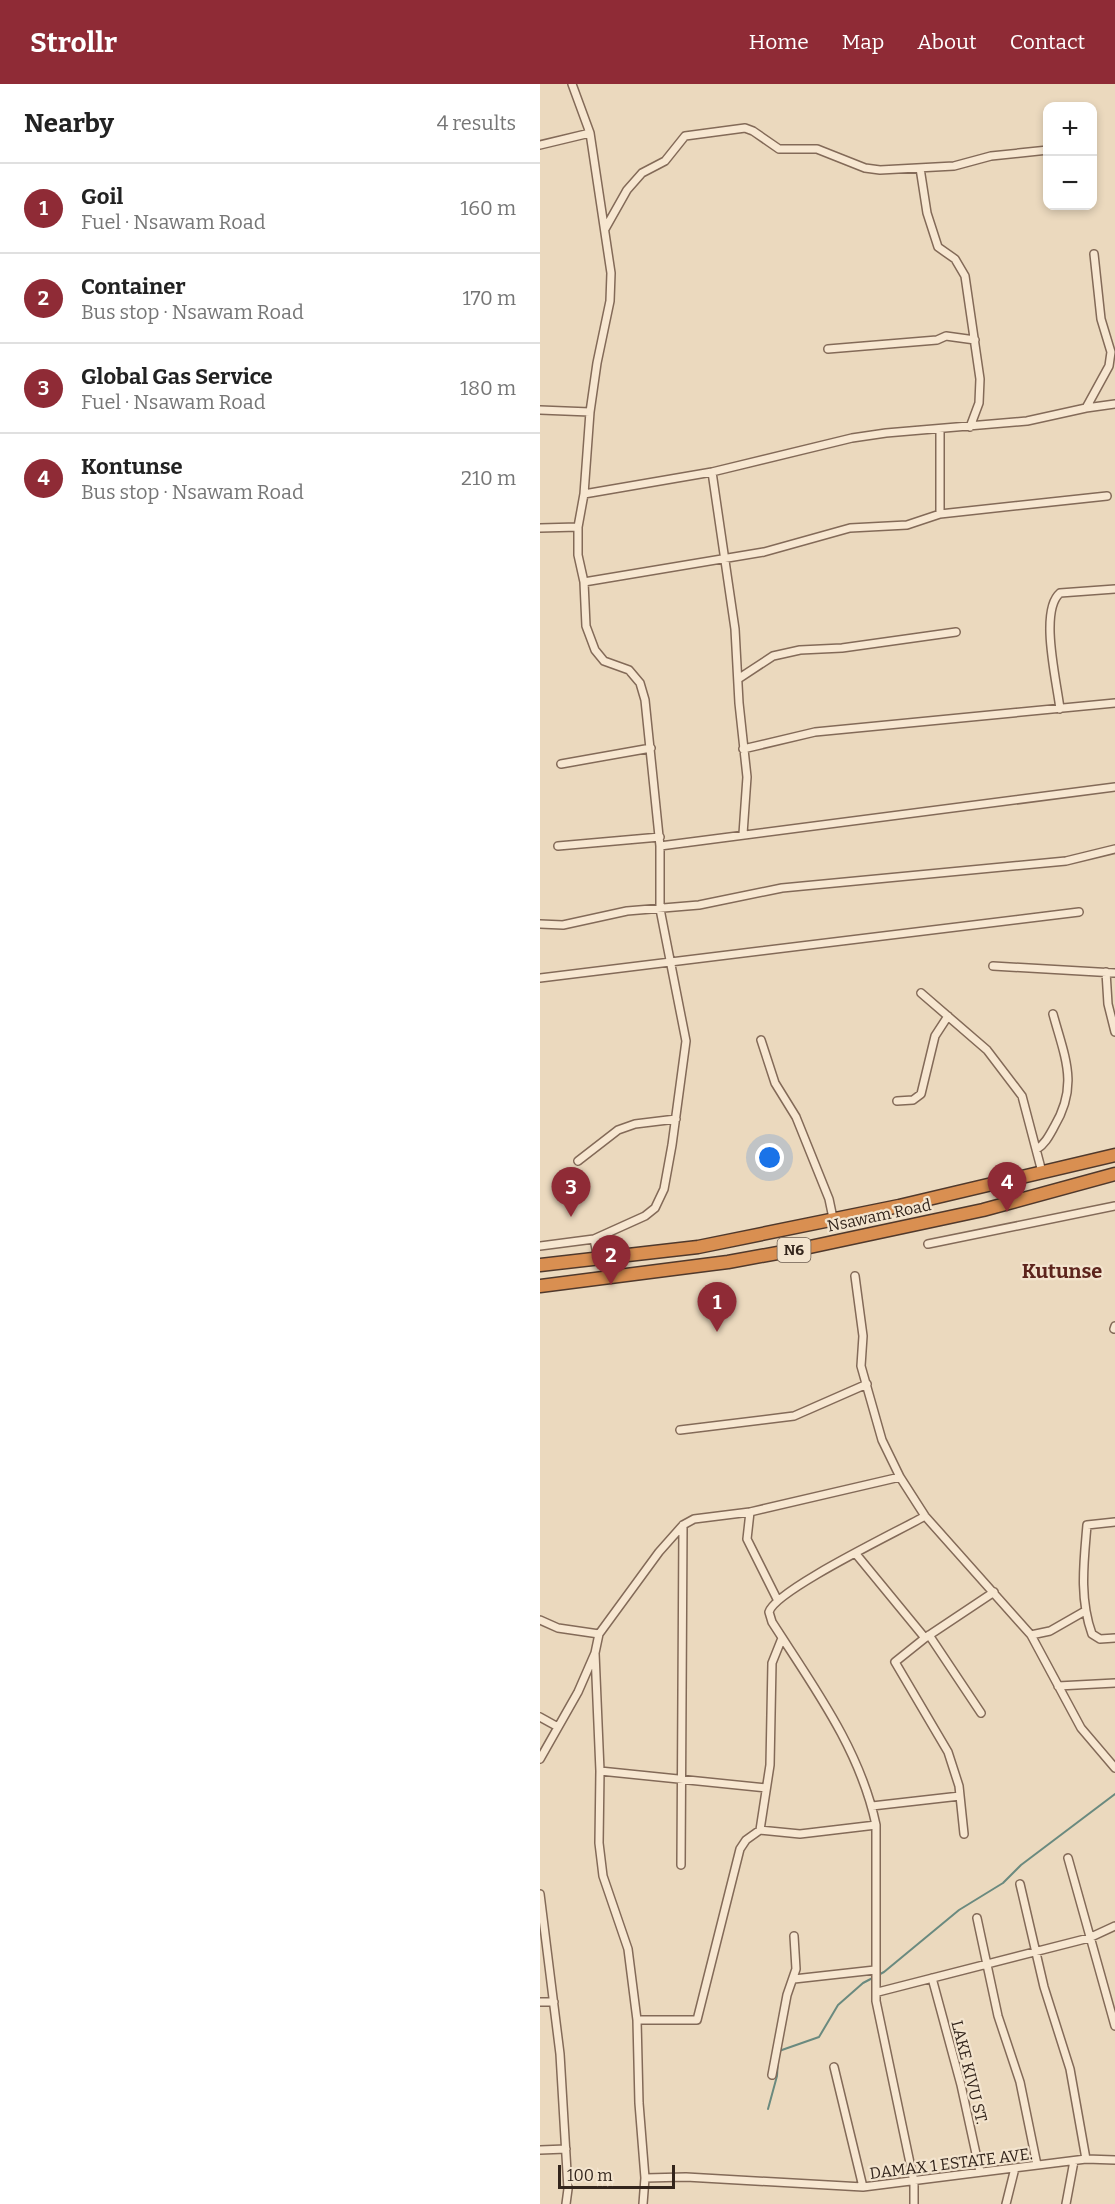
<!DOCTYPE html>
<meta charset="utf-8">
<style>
body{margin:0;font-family:Bitter,serif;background:#f2f2f2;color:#222}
.controls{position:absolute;right:18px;top:18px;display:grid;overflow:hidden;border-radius:12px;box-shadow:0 3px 9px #0003}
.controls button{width:54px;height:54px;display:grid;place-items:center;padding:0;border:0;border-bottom:2px solid #e0e0e0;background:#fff;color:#222;font:30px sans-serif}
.scale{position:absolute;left:18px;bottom:15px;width:117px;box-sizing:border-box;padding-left:6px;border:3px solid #33251c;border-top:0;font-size:16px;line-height:21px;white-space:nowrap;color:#33251c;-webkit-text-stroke:4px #f3e4ce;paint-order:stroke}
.you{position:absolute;left:230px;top:1074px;width:21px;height:21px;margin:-15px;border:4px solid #fff;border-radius:50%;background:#1a73e8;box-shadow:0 0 0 9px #1a73e833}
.badge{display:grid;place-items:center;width:39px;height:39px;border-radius:50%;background:#8f2b36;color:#fff;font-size:20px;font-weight:700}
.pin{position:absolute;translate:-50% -50px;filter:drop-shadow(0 2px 3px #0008)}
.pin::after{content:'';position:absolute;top:32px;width:21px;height:18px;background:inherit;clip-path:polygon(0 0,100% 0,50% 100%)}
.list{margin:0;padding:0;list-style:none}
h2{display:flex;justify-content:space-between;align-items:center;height:78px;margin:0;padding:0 24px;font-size:26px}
h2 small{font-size:20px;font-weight:400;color:#767676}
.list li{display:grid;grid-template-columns:39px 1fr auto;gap:18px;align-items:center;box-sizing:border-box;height:90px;padding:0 24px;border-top:2px solid #e0e0e0}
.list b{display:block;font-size:22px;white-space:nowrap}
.list p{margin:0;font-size:20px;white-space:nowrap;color:#767676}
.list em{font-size:20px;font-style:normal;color:#767676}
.map{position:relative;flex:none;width:575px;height:2120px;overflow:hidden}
header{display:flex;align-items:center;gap:36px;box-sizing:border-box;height:84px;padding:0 30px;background:#8f2b36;color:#fff}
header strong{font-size:28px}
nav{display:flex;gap:33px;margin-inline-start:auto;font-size:21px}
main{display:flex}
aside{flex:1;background:#fff}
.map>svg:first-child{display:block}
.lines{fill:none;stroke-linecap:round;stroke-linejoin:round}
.stream{stroke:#6a8a7f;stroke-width:2}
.street-casing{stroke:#836a58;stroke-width:10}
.highway-casing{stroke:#50392c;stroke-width:15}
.street{stroke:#f7e7d1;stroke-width:7}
.highway{stroke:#d98f51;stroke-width:12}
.labels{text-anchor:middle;stroke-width:4.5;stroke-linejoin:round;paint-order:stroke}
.shield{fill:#f3e4ce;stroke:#6d5e51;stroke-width:1.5}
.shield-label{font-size:15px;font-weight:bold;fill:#33251c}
.street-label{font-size:16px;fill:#33251c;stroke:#f3e4ce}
.quarter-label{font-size:20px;font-weight:bold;fill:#5d241d;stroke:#f3e4ce}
</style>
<header>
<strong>Strollr</strong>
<nav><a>Home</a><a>Map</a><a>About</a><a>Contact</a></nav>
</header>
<main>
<aside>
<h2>Nearby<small>4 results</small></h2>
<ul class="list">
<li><span class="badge">1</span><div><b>Goil</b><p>Fuel · Nsawam Road</p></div><em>160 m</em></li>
<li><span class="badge">2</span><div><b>Container</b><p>Bus stop · Nsawam Road</p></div><em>170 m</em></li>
<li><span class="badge">3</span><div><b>Global Gas Service</b><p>Fuel · Nsawam Road</p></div><em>180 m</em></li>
<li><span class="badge">4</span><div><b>Kontunse</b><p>Bus stop · Nsawam Road</p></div><em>210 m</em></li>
</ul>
</aside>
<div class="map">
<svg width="575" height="2120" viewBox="0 0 575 2120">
<rect width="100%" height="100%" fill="#ebd9be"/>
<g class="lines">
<path class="stream" d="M 239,1967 L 279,1953 L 298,1921 L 323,1899 L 344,1888 L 419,1826 L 463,1799 L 481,1781 L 575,1710
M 228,2025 L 237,1992 L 238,1975"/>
<defs>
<path id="street" d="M 0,61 L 50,49
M 380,84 L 387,129 L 398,163 L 415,175 L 425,192 L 440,295 L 439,319 L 430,343
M 65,145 L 87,106 L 102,89 L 125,77 L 145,52 L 205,44 L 213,47 L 239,65 L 277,65 L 325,84 L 340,86 L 414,82 L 451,72 L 508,66
M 288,265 L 397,256 L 406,252 L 435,256
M 546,324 L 575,320
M 0,326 L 50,328
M 172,388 L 195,545 L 199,619 L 207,693 L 203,750
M 44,410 L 172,388 L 312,354 L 346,349 L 487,337 L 546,324 L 569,282 L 571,268 L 561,235 L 554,170
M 400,430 L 400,346
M 0,444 L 38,443
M 44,498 L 224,468 L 310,444 L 367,441 L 400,430 L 567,412
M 198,595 L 233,572 L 260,566 L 302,564 L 416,548
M 520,625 C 517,598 499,527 520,509 L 575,505
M 203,665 L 275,648 L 575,619
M 21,680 L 111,664
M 18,762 L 120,753
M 120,762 L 575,703
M 0,840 L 23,841 L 87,827 L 159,821 L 242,804 L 526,777 L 575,765
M 453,882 L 575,889
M 566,888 L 568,920 L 575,948
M 0,894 L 539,828
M 381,909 L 447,966 L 482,1012 L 502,1088
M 221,956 L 235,999 L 256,1033 L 289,1115 L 293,1134
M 357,1017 L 373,1016 L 381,1010 L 395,952 L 408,932
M 497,1065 C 505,1060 509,1052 514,1043 C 539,1001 525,974 513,930
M 38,1077 L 78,1046 L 95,1040 L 136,1035
M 54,1155 L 58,1175
M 388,1160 L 575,1122
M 0,1162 L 54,1155 L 105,1132 L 115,1124 L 124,1105 L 132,1061 L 146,957 L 120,825 L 120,762 L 105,616 L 100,599 L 89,586 L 64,577 L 55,566 L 46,542 L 44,498 L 38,471 L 38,443 L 44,410 L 50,328 L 57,279 L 70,217 L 71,189 L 50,49 L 32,0
M 315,1192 L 323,1252 L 321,1282 L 342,1356 L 360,1393 L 385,1432 L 491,1551 L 541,1644 L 575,1684
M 166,1220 L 180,1221 L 187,1218
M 574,1245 L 575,1242
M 140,1346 L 254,1332 L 327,1300
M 210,1428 L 207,1455 L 237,1515
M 575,1438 L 547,1441 C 544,1477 539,1514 552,1550 L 560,1555 L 575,1554
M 316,1470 L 385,1554
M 0,1536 L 18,1544 L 59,1550
M 389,1551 L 441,1629
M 491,1551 L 510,1547 L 545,1527
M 55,1569 L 60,1687 L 59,1759 L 63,1792 L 88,1865 L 97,1936 L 99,2019 L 105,2094 L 103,2120
M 518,1602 L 575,1599
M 0,1633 L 18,1643
M 0,1675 L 38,1608 L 55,1569 L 59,1550 L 119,1468 L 143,1441 L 154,1435 L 210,1428 L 360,1393
M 60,1687 L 226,1704
M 332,1722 L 420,1712
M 220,1746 L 230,1681 L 232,1579 L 242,1554
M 424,1750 L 419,1702 L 408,1668 L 355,1578 L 385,1554 L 454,1508
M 528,1774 L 575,1942
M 141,1781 L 143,1441
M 480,1800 L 504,1903 L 530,1985 L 546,2075
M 0,1810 L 20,1970 L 28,2105 L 26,2120
M 437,1834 L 458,1932 L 480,1998 L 497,2081
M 392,1894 L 421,2001 L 440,2088
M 254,1895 L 335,1886
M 338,1908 L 549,1854 L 575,1842
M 0,1918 L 14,1918
M 97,1936 L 157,1936 L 200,1765 L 206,1756 L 220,1746 L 260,1750 L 336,1741
M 294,1983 L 323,2103
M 232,1991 L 247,1911 L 256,1885 L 254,1852
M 0,2066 L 26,2065
M 105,2094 L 146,2093 L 323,2103 L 546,2075 L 575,2076
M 374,2120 L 374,2098 L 336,1917 L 336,1741 C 320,1665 273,1602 232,1538 L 229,1528 C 235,1506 359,1447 385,1432
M 466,2120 L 475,2084
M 526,2120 L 534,2077"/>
<path id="highway" d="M 0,1181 L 158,1163 L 359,1122 L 575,1071
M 0,1202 L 188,1178 L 265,1164 L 443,1126 L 575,1090"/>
</defs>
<use href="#street" class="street-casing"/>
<use href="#highway" class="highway-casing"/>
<use href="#street" class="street"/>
<use href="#highway" class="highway"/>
</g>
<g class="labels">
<rect class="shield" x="237.5" y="1154" width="33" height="24" rx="4.5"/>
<g class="shield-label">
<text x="254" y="1171">N6</text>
</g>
<g class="street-label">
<text transform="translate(339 1131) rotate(-12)" y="6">Nsawam Road</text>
<text transform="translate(430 1988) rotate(76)" y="6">LAKE KIVU ST.</text>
<text transform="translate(411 2079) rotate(-7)" y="6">DAMAX 1 ESTATE AVE.</text>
</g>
<g class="quarter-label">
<text x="522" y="1194">Kutunse</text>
</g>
</g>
</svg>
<div class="controls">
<button>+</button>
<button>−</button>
</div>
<div class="scale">100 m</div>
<div class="you"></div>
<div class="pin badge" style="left:177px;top:1248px">1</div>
<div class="pin badge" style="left:71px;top:1201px">2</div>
<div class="pin badge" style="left:31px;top:1133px">3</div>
<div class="pin badge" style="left:467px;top:1128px">4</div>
</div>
</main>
